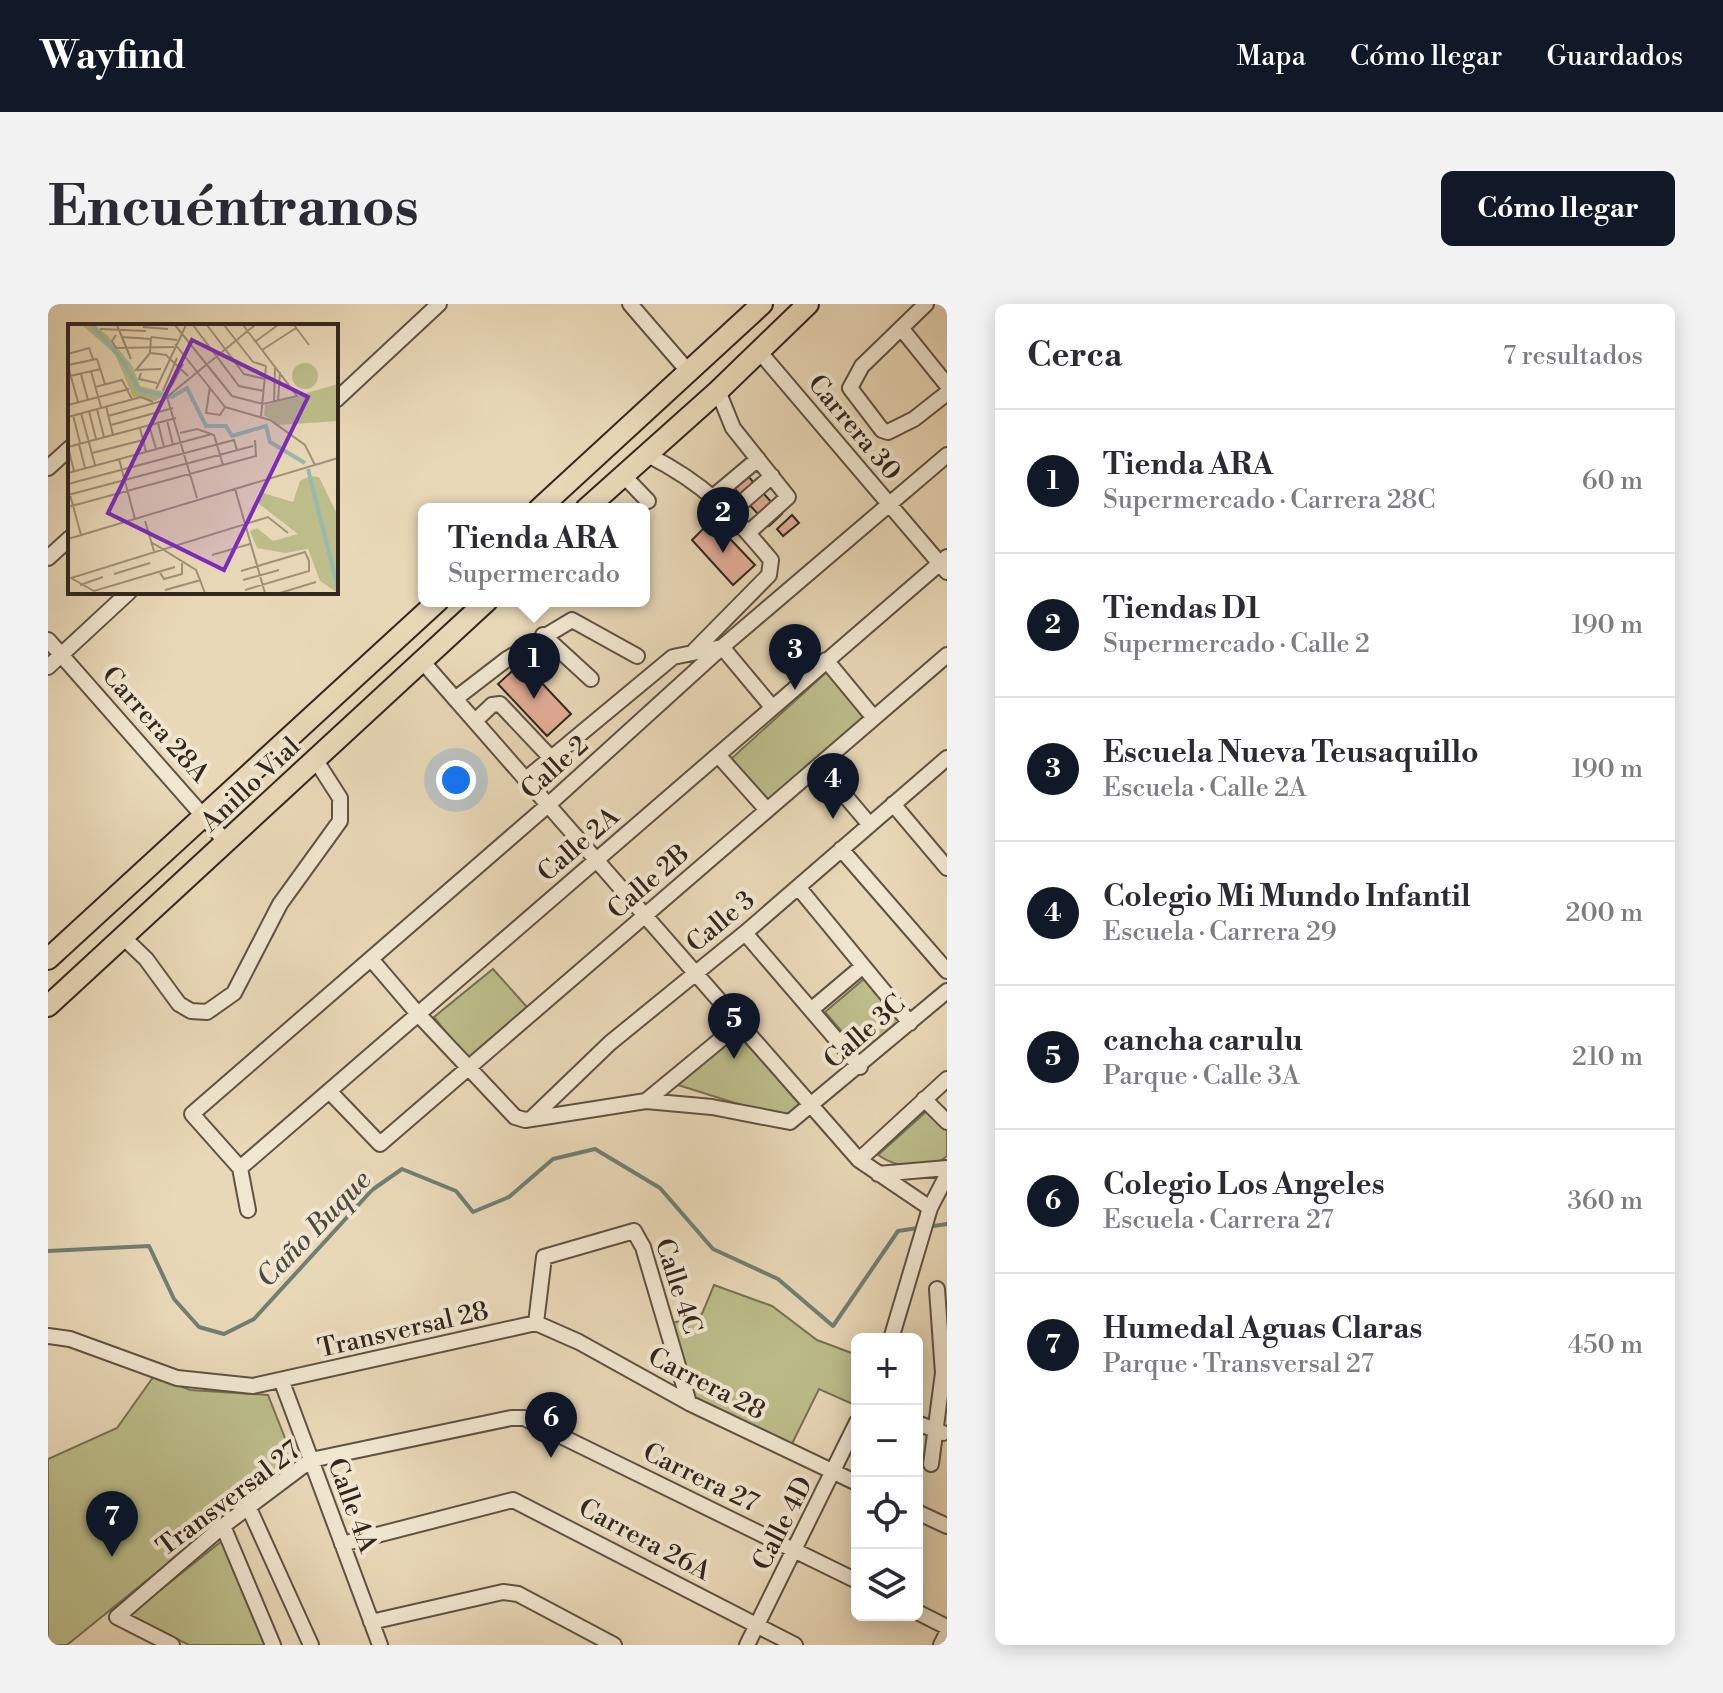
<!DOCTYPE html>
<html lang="es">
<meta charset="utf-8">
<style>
body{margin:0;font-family:"Libre Bodoni",serif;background:#f2f2f3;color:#2b2b33}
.controls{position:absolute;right:24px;bottom:24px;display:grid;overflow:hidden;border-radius:12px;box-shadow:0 4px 20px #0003}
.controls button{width:72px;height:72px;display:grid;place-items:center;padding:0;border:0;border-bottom:2px solid #e1e1e2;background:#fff;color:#2b2b33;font:40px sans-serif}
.you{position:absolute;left:408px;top:476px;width:28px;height:28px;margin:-20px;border:6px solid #fff;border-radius:50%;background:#1a73e8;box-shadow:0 0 0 12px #1a73e833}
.badge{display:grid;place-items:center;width:52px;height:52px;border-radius:50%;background:#111827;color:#fff;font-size:26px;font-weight:700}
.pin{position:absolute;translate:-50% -66px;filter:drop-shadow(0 2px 4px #0008)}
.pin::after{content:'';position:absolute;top:42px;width:28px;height:24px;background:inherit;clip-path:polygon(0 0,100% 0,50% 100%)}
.popup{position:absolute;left:370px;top:199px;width:232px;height:104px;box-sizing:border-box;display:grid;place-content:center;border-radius:12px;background:#fff;filter:drop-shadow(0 2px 6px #0005);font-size:26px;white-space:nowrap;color:#7c7c81}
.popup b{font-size:30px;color:#2b2b33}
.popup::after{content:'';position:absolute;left:50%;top:100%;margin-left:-16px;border:16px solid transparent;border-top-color:#fff}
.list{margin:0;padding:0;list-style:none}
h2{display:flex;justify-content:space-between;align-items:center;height:104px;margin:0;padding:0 32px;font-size:34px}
h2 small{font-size:26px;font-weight:400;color:#7c7c81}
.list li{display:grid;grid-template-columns:52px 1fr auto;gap:24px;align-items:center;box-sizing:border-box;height:144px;padding:0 32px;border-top:2px solid #e1e1e2}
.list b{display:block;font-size:30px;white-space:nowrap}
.list p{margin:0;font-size:26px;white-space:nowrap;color:#7c7c81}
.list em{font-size:26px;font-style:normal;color:#7c7c81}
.icon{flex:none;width:44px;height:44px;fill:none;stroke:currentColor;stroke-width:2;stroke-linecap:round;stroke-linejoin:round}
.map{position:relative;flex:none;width:899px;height:1341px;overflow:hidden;border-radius:12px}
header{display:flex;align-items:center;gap:48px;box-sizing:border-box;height:112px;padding:0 40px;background:#111827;color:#fff}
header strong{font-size:38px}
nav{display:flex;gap:44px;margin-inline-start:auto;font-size:28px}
.intro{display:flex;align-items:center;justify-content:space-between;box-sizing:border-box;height:192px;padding:0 48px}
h1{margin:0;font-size:56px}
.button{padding:20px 36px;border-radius:12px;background:#111827;color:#fff;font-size:28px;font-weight:700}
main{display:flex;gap:48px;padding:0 48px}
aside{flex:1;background:#fff;border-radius:12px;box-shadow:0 4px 20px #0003}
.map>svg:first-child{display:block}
.green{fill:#bcbd8a;stroke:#777254;stroke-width:2}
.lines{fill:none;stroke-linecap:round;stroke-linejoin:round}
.stream{stroke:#6f7f73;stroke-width:4}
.building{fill:#e3ad98;stroke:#32261e;stroke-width:2}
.minor-casing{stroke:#605244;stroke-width:18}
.highway-casing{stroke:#32261e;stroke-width:24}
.minor{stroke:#f1e6d0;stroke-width:14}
.highway{stroke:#e9d8b7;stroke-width:20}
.labels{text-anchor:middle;stroke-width:8;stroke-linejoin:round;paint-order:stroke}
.street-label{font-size:26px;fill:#32261e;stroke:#f1e6d0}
.water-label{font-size:28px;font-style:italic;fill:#4b4b42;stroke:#f1e6d0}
.inset-river{fill:none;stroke:#97baac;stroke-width:4}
.inset-road{fill:none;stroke:#a0917a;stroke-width:2}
.view{fill:#7b2cbf;fill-opacity:0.15;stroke:#7b2cbf;stroke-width:4}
.inset-edge{fill:none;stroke:#32261e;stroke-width:4}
</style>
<header>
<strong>Wayfind</strong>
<nav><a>Mapa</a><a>Cómo llegar</a><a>Guardados</a></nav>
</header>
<div class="intro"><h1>Encuéntranos</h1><a class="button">Cómo llegar</a></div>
<main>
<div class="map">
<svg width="899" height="1341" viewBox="0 0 899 1341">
<rect width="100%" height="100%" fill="#e9d8b7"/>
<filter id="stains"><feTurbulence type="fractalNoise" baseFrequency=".0025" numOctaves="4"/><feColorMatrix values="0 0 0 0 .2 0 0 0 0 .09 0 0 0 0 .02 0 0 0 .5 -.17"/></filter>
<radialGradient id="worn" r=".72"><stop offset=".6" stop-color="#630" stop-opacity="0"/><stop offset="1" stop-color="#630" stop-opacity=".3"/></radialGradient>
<path class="green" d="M 782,365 L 827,416 L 726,502 L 683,455 Z
M 445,665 L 486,711 L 426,763 L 386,713 Z
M 816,675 L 852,718 L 814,751 L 777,708 Z
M 689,730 L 754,800 L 738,815 L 630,781 Z
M 881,805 L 899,824 L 899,852 C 881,869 849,864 830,851 Z
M 666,981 L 724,1002 L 769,1036 L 809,1051 L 809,1102 L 771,1085 L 739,1150 L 645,1103 L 625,1019 L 654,1010 Z
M 106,1072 L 142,1086 L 220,1091 L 246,1157 L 19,1341 L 0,1341 L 0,1155 L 69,1124 Z
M 175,1236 L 221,1341 L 141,1341 L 81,1311 Z"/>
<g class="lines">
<path class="stream" d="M 879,923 L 899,920
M 0,947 L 101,942 L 126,995 L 151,1023 L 176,1030 L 206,1015 L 324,886 L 354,865 L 408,887 L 425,908 L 461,893 L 505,855 L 547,845 L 612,884 L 665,945 L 730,975 L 785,1022 L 850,927 L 870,924"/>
</g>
<path class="building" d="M 699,171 L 734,210 L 721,222 L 686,184 Z
M 744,211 L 751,219 L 735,232 L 729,225 Z
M 664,216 L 707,261 L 685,281 L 644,236 Z
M 474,358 L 523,410 L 499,432 L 450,380 Z"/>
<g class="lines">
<defs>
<path id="minor" d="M 582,0 L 640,67
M 878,0 L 814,62 L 802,84 L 834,126 L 840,128 L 866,115 L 899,89
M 853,24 L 899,81
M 710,46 L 899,268
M 670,87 L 685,124 L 740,193 L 700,229
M 288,96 L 391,0
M 600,151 C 657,180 682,207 723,256 L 721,271 L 646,347
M 0,164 L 22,144
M 575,171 L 600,197
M 666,192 L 710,155
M 682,209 L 724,172
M 0,254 L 22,234
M 495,331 L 543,375
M 0,336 L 178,538
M 778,356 L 826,414
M 374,357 L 811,856 L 882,904
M 0,363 L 81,288
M 407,395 L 459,355 L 524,316 L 589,352
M 427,417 L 444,401 L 452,400 L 503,454
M 670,451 L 719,506
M 771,461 L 822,521
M 478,475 L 625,353 L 674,343 L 724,403
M 845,500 L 899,564
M 793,545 L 899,667
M 750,583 L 862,719
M 697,629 L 812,763
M 75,633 L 98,655 L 131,700 L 143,707 L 159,708 L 186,689 L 232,600 L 292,517 L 292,494 L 267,455
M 323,655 L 370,710 L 467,813 L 477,816 L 598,797 L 664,803 L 742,818 L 899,687
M 764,705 L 815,662
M 281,787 L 332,840 L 899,351
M 876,795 L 899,818
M 598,797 L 689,722
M 484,814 L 562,739 L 697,629 L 899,454
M 811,856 L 899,775
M 192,864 L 899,253
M 830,870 L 899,864
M 200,906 L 192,864 L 144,810 L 500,501 L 674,343 L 899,151
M 488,1019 L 531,1038 L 641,1099 L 809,1179
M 488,1019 L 496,953 L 586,927 L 595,943 L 641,1099
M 0,1032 L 22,1035 L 129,1074 L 205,1082 L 488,1019
M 843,1035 L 882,904 L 899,871
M 234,1078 L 332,1341
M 869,1119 L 895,1129
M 883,1160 L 895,1069 L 889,985
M 200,1202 L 263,1341
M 869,1208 L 899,1222
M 175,1222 L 225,1341
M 294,1240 L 465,1196 L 747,1341
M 869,1308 L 899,1323
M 323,1318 L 455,1288 L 470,1290 L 566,1341
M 124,1341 L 69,1313 L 175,1222 L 263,1156 L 463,1114 L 476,1114 L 809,1277
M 699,1341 L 809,1118
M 893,1341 L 899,1329"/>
<path id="highway" d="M 491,205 L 714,0
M 538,205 L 670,87 L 760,0
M 0,655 L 390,297
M 0,702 L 439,297"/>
</defs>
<use href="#minor" class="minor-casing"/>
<use href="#highway" class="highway-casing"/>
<use href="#minor" class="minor"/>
<use href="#highway" class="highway"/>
</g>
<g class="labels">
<g class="street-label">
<text transform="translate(807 123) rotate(50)" y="9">Carrera 30</text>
<text transform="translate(108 420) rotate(48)" y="9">Carrera 28A</text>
<text transform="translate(506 463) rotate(-42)" y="9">Calle 2</text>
<text transform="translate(202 480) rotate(-43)" y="9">Anillo Vial</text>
<text transform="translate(530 540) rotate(-41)" y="9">Calle 2A</text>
<text transform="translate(600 577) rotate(-41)" y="9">Calle 2B</text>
<text transform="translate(672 617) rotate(-40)" y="9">Calle 3</text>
<text transform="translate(816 727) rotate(-41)" y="9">Calle 3C</text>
<text transform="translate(631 982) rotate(72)" y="9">Calle 4C</text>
<text transform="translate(355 1025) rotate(-13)" y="9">Transversal 28</text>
<text transform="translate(659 1079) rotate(27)" y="9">Carrera 28</text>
<text transform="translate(653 1173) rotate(26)" y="9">Carrera 27</text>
<text transform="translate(180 1194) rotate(-37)" y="9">Transversal 27</text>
<text transform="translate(305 1201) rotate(70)" y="9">Calle 4A</text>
<text transform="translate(734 1219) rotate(-63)" y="9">Calle 4D</text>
<text transform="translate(597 1235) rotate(28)" y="9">Carrera 26A</text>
</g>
<g class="water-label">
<text transform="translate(265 924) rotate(-46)" y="10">Caño Buque</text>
</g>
</g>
<g transform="translate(20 20)">
<rect width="270" height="270" fill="#e9d8b7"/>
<path d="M 14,1 L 27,1 L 40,12 L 65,43 L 72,62 L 101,69 L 87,77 L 65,73 L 47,30 ZM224 52a13 13 0 1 1 26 0a13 13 0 1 1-26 0ZM 270,60 L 270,97 L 210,101 L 196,91 L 197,81 ZM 242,152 L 251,153 L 270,192 L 270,269 L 252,257 L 240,225 L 217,229 L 189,224 L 182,207 L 189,204 L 205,217 L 230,210 L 190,179 L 195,169 L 225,178 L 232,157 Z" fill="#bcbd8a"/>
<path class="inset-river" d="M 24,1 L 55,37 L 71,66 L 104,73 L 119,64 L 138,102 L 158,102 L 164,112 L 198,102 L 202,118 L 237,139M 240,145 L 270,264"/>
<path class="inset-road" d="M 49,1 L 63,35M 107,1 L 164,72 L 195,80 L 229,72 L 175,1M 125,1 L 171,62 L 196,67M 139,1 L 176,50 L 197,55M 156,1 L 185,38 L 198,42M 226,1 L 241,21M 75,3 L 100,5M 32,5 L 78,7M 48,11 L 44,17 L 48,24 L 106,23M 54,13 L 83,15M 83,13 L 82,29 L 68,46 L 93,45M 83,13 L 109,16M 188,17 L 210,1M 107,20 L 157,83M 194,26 L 228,4M 83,29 L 98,31 L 120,52M 0,30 L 21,24 L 25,35M 0,41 L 29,35 L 37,60M 0,42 L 10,78M 23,47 L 33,83M 73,49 L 71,55 L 89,59M 13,50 L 20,76M 2,52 L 33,45M 27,63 L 54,56 L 64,75M 103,63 L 115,40M 142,63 L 138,89 L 152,91 L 157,83M 88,65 L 118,1M 95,67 L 109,34M 99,73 L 129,174M 210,77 L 212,48M 206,78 L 207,44M 0,81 L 61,65M 38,82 L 45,111M 157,83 L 202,96 L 237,121 L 247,141M 29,85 L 36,113M 21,87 L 28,115M 13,89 L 27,141M 5,91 L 12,119M 40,92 L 94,77 L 187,1M 193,92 L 198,42M 0,93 L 73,73 L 85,78M 99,96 L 105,121M 90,99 L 96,123M 43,101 L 105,84M 81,101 L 88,125M 72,104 L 78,128M 112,109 L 129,105 L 146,111 L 155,141M 11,120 L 17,144M 24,129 L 75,116M 51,135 L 67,195M 6,147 L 0,123 L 108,94M 0,149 L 144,110M 0,160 L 166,116 L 169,126M 0,163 L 13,211M 167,165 L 197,269M 0,171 L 185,122M 0,183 L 188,132 L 187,116M 77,197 L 86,227M 0,215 L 270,134M 83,218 L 128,246 L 137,269M 144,231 L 182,220M 107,243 L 26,267 L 3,254 L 200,193 L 220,209M 91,247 L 96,255 L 114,250 L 114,239M 173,247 L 237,228 L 241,237 L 241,247 L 177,266M 46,250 L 82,239M 175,256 L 211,246M 12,261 L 35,253M 97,266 L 133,256M 212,269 L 248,258"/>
<path class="view" d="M 124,16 L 240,73 L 156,246 L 40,189 Z"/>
<rect width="270" height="270" class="inset-edge"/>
</g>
<rect width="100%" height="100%" filter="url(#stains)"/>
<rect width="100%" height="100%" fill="url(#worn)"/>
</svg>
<div class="controls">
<button>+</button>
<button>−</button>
<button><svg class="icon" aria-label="locate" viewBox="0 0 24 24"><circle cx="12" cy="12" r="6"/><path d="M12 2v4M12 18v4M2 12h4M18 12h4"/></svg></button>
<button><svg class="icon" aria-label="layers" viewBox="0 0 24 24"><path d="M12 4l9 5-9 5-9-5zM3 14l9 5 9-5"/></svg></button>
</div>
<div class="you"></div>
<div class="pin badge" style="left:486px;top:395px">1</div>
<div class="popup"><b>Tienda ARA</b>Supermercado</div>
<div class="pin badge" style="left:675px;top:249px">2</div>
<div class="pin badge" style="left:747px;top:386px">3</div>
<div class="pin badge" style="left:785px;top:515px">4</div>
<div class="pin badge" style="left:686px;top:755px">5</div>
<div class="pin badge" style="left:503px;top:1154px">6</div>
<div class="pin badge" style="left:64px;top:1253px">7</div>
</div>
<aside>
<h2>Cerca<small>7 resultados</small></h2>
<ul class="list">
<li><span class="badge">1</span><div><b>Tienda ARA</b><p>Supermercado · Carrera 28C</p></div><em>60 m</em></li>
<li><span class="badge">2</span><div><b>Tiendas D1</b><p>Supermercado · Calle 2</p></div><em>190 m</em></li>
<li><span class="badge">3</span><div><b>Escuela Nueva Teusaquillo</b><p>Escuela · Calle 2A</p></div><em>190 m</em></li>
<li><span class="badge">4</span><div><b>Colegio Mi Mundo Infantil</b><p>Escuela · Carrera 29</p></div><em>200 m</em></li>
<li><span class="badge">5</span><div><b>cancha carulu</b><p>Parque · Calle 3A</p></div><em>210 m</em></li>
<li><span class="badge">6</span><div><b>Colegio Los Angeles</b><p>Escuela · Carrera 27</p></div><em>360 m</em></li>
<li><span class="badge">7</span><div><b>Humedal Aguas Claras</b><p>Parque · Transversal 27</p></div><em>450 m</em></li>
</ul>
</aside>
</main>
